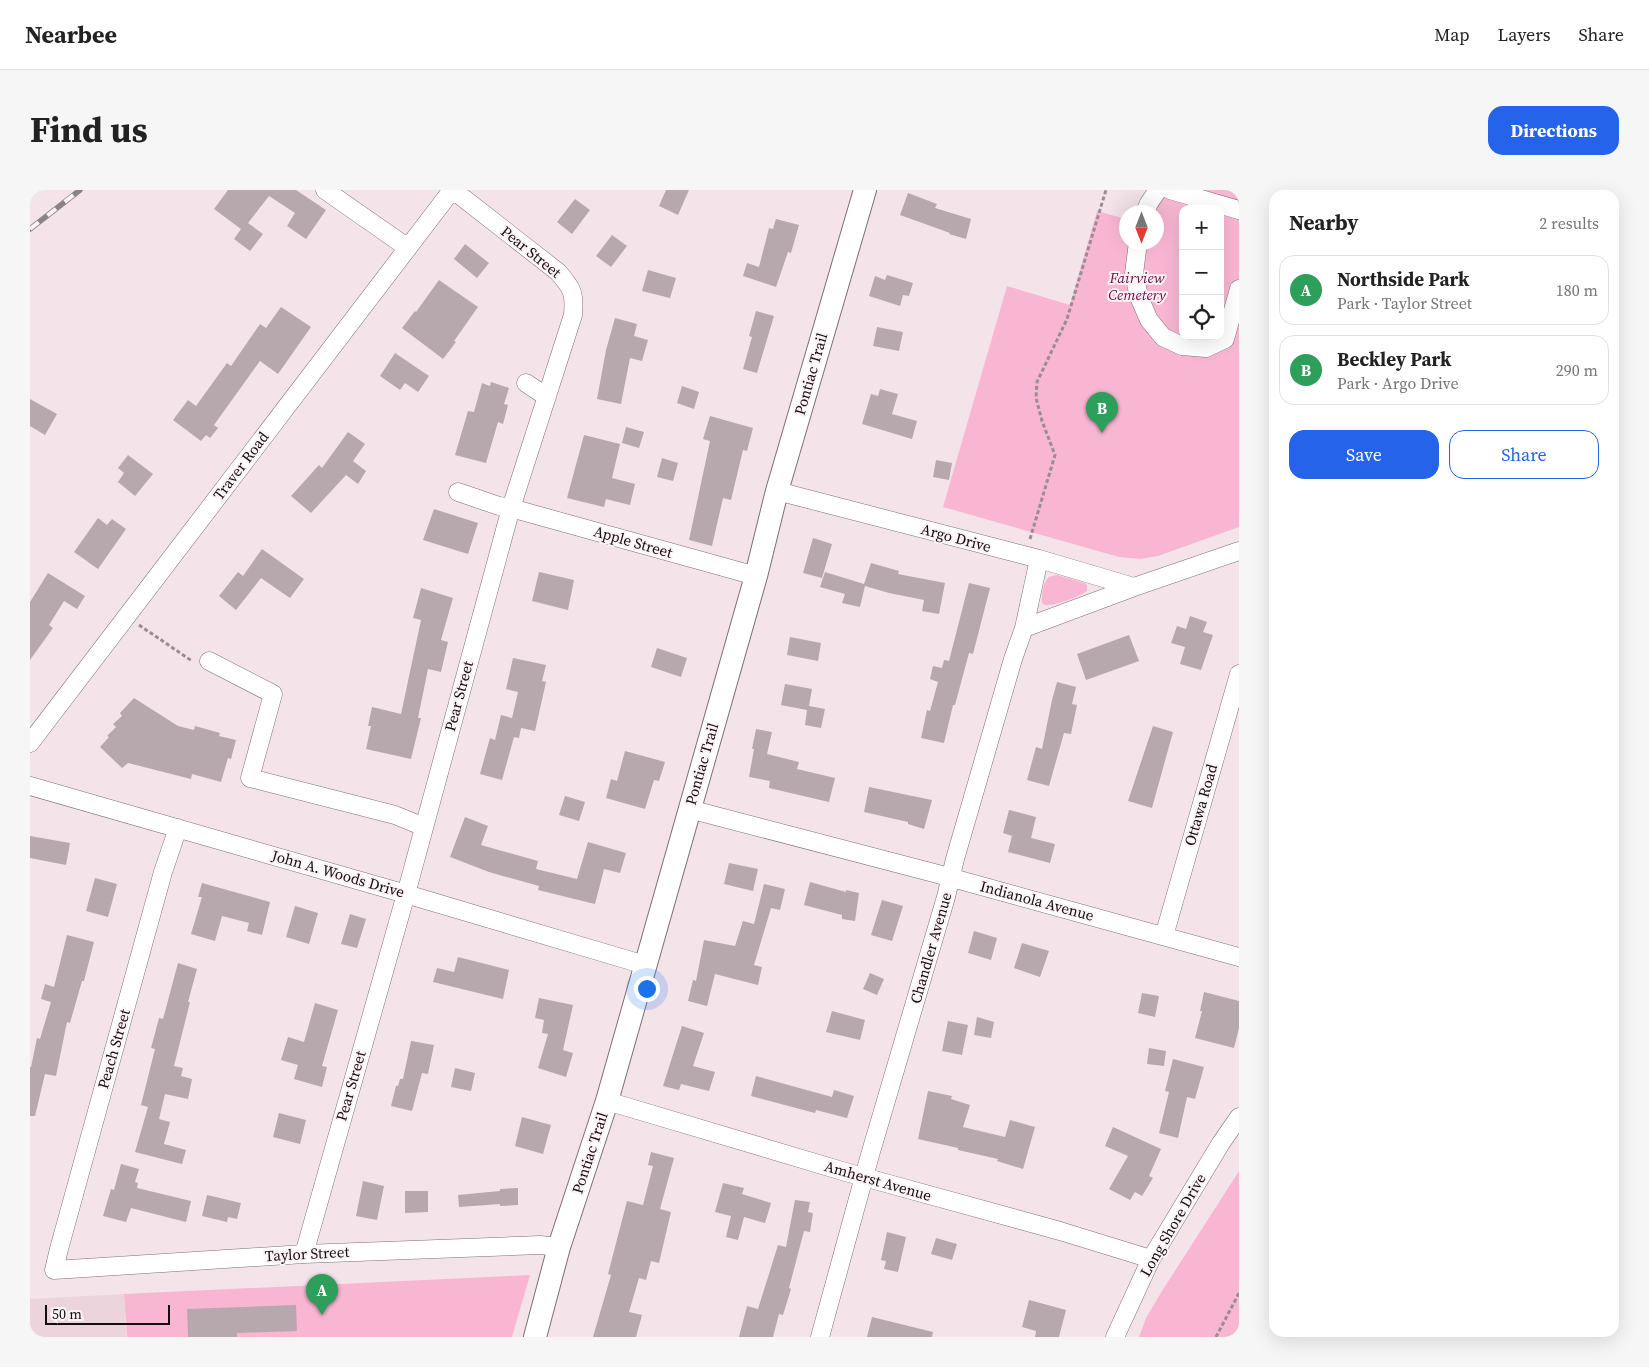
<!DOCTYPE html>
<meta charset="utf-8">
<style>
body{margin:0;font-family:"Source Serif 4",serif;background:#f6f6f6;color:#222}
.controls{position:absolute;right:15px;top:15px;display:grid;overflow:hidden;border-radius:10px;box-shadow:0 5px 20px #0002}
.controls button{width:45px;height:45px;display:grid;place-items:center;padding:0;border:0;border-bottom:1px solid #e0e0e0;background:#fff;color:#222;font:25px sans-serif}
.compass{position:absolute;left:1089px;top:15px;width:45px;height:45px;border-radius:50%;background:#fff;box-shadow:0 5px 20px #0002;rotate:180deg}
.scale{position:absolute;left:15px;bottom:12px;width:125px;box-sizing:border-box;padding-left:5px;border:2px solid #130e10;border-top:0;font-size:14px;line-height:18px;white-space:nowrap;color:#130e10;-webkit-text-stroke:4px #fdf3f7;paint-order:stroke}
.you{position:absolute;left:616px;top:798px;width:18px;height:18px;margin:-12px;border:4px solid #fff;border-radius:50%;background:#1a73e8;box-shadow:0 0 0 8px #1a73e833}
.badge{display:grid;place-items:center;width:32px;height:32px;border-radius:50%;background:#2563eb;color:#fff;font-size:16px;font-weight:700}
.pin{position:absolute;translate:-50% -41px;filter:drop-shadow(0 1px 2px #0008)}
.pin::after{content:'';position:absolute;top:26px;width:18px;height:15px;background:inherit;clip-path:polygon(0 0,100% 0,50% 100%)}
.list{margin:0;padding:0;list-style:none}
h2{display:flex;justify-content:space-between;align-items:center;height:65px;margin:0;padding:0 20px;font-size:21px}
h2 small{font-size:16px;font-weight:400;color:#767676}
.list li{display:grid;grid-template-columns:32px 1fr auto;gap:15px;align-items:center;box-sizing:border-box;height:70px;margin:0 10px 10px;padding:0 10px;border:1px solid #e0e0e0;border-radius:15px}
.list b{display:block;font-size:19px;white-space:nowrap}
.list p{margin:0;font-size:16px;white-space:nowrap;color:#767676}
.list em{font-size:16px;font-style:normal;color:#767676}
.actions{display:flex;gap:10px;padding:15px 20px}
.actions a{flex:1;padding:11px 0;border:1px solid #2563eb;border-radius:15px;text-align:center;font-size:18px;color:#2563eb}
.actions .main{background:#2563eb;color:#fff}
.icon{flex:none;width:28px;height:28px;fill:none;stroke:currentColor;stroke-width:2;stroke-linecap:round;stroke-linejoin:round}
.map{position:relative;flex:none;width:1209px;height:1147px;overflow:hidden;border-radius:15px}
header{display:flex;align-items:center;gap:30px;box-sizing:border-box;height:70px;padding:0 25px;background:#fff;border-bottom:1px solid #e0e0e0}
header strong{font-size:24px}
nav{display:flex;gap:28px;margin-inline-start:auto;font-size:18px}
.intro{display:flex;align-items:center;justify-content:space-between;box-sizing:border-box;height:120px;padding:0 30px}
h1{margin:0;font-size:35px}
.button{padding:12px 22px;border-radius:15px;background:#2563eb;color:#fff;font-size:18px;font-weight:700}
main{display:flex;gap:30px;padding:0 30px}
aside{flex:1;background:#fff;border-radius:15px;box-shadow:0 5px 20px #0002}
.map>svg:first-child{display:block}
.built{fill:#ecd4dd}
.green{fill:#f9b6d2;fill-rule:evenodd}
.building{fill:#b7a8ae}
.lines{fill:none;stroke-linecap:round;stroke-linejoin:round}
.minor-casing{stroke:#7e7076;stroke-width:19}
.major-casing{stroke:#7e7076;stroke-width:24}
.path{stroke:#988d91;stroke-width:3;stroke-dasharray:4 2.5;stroke-linecap:butt}
.minor{stroke:#fff;stroke-width:18}
.major{stroke:#fff;stroke-width:22}
.rail-casing{stroke:#8d8287;stroke-width:5.5}
.rail{stroke:#fdf3f7;stroke-width:4;stroke-dasharray:11;stroke-linecap:butt}
.labels{text-anchor:middle;stroke-width:4;stroke-linejoin:round;paint-order:stroke}
.street-label{font-size:15px;fill:#130e10;stroke:#fdf3f7}
.park-label{font-size:15px;font-style:italic;fill:#720b46;stroke:#fdf3f7}
</style>
<header>
<strong>Nearbee</strong>
<nav><a>Map</a><a>Layers</a><a>Share</a></nav>
</header>
<div class="intro"><h1>Find us</h1><a class="button">Directions</a></div>
<main>
<div class="map">
<svg width="1209" height="1147" viewBox="0 0 1209 1147">
<rect width="100%" height="100%" fill="#f4e4ea"/>
<path class="built" d="M 94,1104 L 96,1147 L 0,1147 L 0,1109 Z"/>
<path class="green" d="M 1125,0 L 1209,0 L 1209,337 L 1128,366 L 1111,369 L 1089,367 L 913,317 L 977,96 L 1040,115 L 1067,21 L 1096,29 L 1096,52 L 1126,52 L 1126,22 L 1119,22 ZM 1153,19 L 1190,19 L 1190,146 L 1153,146 Z
M 1027,385 L 1055,393 L 1057,396 L 1057,401 C 1048,407 1025,416 1015,415 L 1012,413 C 1011,407 1013,391 1019,387 C 1021,386 1025,385 1027,385 Z
M 1209,981 L 1209,1147 L 1109,1147 L 1116,1128 L 1132,1101 Z
M 500,1085 L 482,1147 L 97,1147 L 94,1104 Z"/>
<path class="building" d="M 198,0 L 266,0 L 296,20 L 276,49 L 257,36 L 265,23 L 239,6 L 218,33 L 233,44 L 220,61 L 204,49 L 211,39 L 184,19 Z
M 636,0 L 659,0 L 648,25 L 629,16 Z
M 878,3 L 907,14 L 905,18 L 941,29 L 936,49 L 919,44 L 920,43 L 870,25 Z
M 545,9 L 560,20 L 542,44 L 527,32 Z
M 746,29 L 769,35 L 761,63 L 758,62 L 746,97 L 713,86 L 717,73 L 729,77 L 739,38 L 743,39 Z
M 582,45 L 597,56 L 581,77 L 566,66 Z
M 435,54 L 459,73 L 447,88 L 424,69 Z
M 618,80 L 646,88 L 640,108 L 612,101 Z
M 857,85 L 883,93 L 879,106 L 873,105 L 870,116 L 839,106 L 845,86 L 855,90 Z
M 409,90 L 448,117 L 424,151 L 426,152 L 413,169 L 372,138 L 385,121 L 386,122 Z
M 251,117 L 281,137 L 248,184 L 230,171 L 184,235 L 188,238 L 180,248 L 176,245 L 171,251 L 143,230 L 158,210 L 166,216 L 197,173 L 201,176 L 230,134 L 236,138 Z
M 726,121 L 744,126 L 727,183 L 713,179 L 722,147 L 719,146 Z
M 585,128 L 607,134 L 604,146 L 618,150 L 612,171 L 600,168 L 591,214 L 567,209 L 576,160 Z
M 847,137 L 873,142 L 869,161 L 843,156 Z
M 365,163 L 399,186 L 388,202 L 375,193 L 370,200 L 350,186 Z
M 461,192 L 479,198 L 474,214 L 478,215 L 473,234 L 468,232 L 456,273 L 425,265 L 438,221 L 444,222 L 452,193 L 460,196 Z
M 652,196 L 669,202 L 664,219 L 647,213 Z
M 850,199 L 868,204 L 862,224 L 887,231 L 882,249 L 832,234 L 841,204 L 848,206 Z
M 0,209 L 27,224 L 15,245 L 0,236 Z
M 680,226 L 723,238 L 717,261 L 713,260 L 701,310 L 693,308 L 682,356 L 659,350 L 680,251 L 673,249 Z
M 596,237 L 614,242 L 609,258 L 592,253 Z
M 318,242 L 335,254 L 323,271 L 336,281 L 328,294 L 316,285 L 281,323 L 261,306 L 289,275 L 292,278 Z
M 554,245 L 590,254 L 582,288 L 605,294 L 600,315 L 576,309 L 574,317 L 537,308 Z
M 98,265 L 123,284 L 105,306 L 88,292 L 94,283 L 88,278 Z
M 632,268 L 648,273 L 643,291 L 627,287 Z
M 906,270 L 922,273 L 919,290 L 903,287 Z
M 404,319 L 448,333 L 438,364 L 393,350 Z
M 68,328 L 77,335 L 82,329 L 96,339 L 68,379 L 44,362 Z
M 783,348 L 802,354 L 792,388 L 773,383 Z
M 232,359 L 274,389 L 260,408 L 231,388 L 206,420 L 189,406 L 208,382 L 213,386 Z
M 841,373 L 869,381 L 868,384 L 915,393 L 909,424 L 892,421 L 894,410 L 859,403 L 835,396 L 830,417 L 812,413 L 815,404 L 790,397 L 795,382 L 834,394 Z
M 509,382 L 544,390 L 538,420 L 502,411 Z
M 18,383 L 55,406 L 47,419 L 34,411 L 19,435 L 23,438 L 0,470 L 0,412 Z
M 939,393 L 960,398 L 943,464 L 939,463 L 925,515 L 923,515 L 914,553 L 891,548 L 897,520 L 900,521 L 908,492 L 900,489 L 903,476 L 912,478 L 914,470 L 919,471 Z
M 391,398 L 423,408 L 411,450 L 418,452 L 411,482 L 398,479 L 388,528 L 391,528 L 381,569 L 336,559 L 341,536 L 338,536 L 342,517 L 371,524 L 391,430 L 383,428 Z
M 1160,426 L 1177,432 L 1173,442 L 1183,445 L 1171,480 L 1150,474 L 1155,457 L 1141,453 L 1147,436 L 1156,439 Z
M 1099,445 L 1109,471 L 1056,490 L 1047,464 Z
M 760,447 L 791,453 L 788,471 L 757,465 Z
M 627,458 L 657,468 L 651,487 L 621,477 Z
M 483,468 L 516,475 L 512,491 L 516,492 L 505,541 L 491,538 L 489,548 L 484,547 L 472,590 L 450,584 L 460,548 L 465,550 L 471,525 L 482,528 L 488,502 L 476,499 Z
M 1027,492 L 1046,497 L 1042,514 L 1047,515 L 1041,544 L 1034,543 L 1019,596 L 997,590 L 1006,557 L 1012,559 L 1022,510 Z
M 755,494 L 782,499 L 779,516 L 795,519 L 791,538 L 775,535 L 777,520 L 751,515 Z
M 104,508 L 148,536 L 164,540 L 165,536 L 190,543 L 189,546 L 206,550 L 201,569 L 198,568 L 191,592 L 162,584 L 161,589 L 98,573 L 92,578 L 70,557 L 79,547 L 77,546 L 86,537 L 83,534 L 92,526 L 90,523 Z
M 1123,536 L 1143,542 L 1122,618 L 1098,611 Z
M 726,539 L 742,542 L 737,564 L 769,572 L 767,579 L 805,588 L 799,612 L 739,598 L 740,591 L 719,587 L 724,559 L 722,559 Z
M 595,561 L 635,572 L 629,591 L 624,590 L 615,619 L 576,608 L 581,589 L 587,591 Z
M 839,597 L 902,610 L 894,639 L 878,634 L 878,632 L 834,622 Z
M 535,606 L 555,612 L 549,631 L 529,625 Z
M 979,620 L 1006,627 L 1001,648 L 1025,654 L 1020,673 L 978,662 L 982,646 L 973,643 Z
M 435,627 L 458,636 L 451,655 L 508,671 L 506,679 L 547,689 L 558,652 L 596,663 L 590,683 L 574,679 L 565,714 L 508,700 L 509,696 L 459,682 L 420,667 Z
M 0,646 L 40,653 L 36,675 L 0,668 Z
M 699,673 L 728,679 L 723,701 L 694,694 Z
M 65,688 L 87,694 L 78,727 L 56,721 Z
M 780,692 L 816,702 L 816,700 L 829,703 L 825,731 L 812,729 L 812,725 L 774,715 Z
M 172,693 L 240,712 L 232,745 L 217,741 L 219,733 L 192,726 L 185,751 L 161,744 L 172,707 L 168,707 Z
M 734,694 L 755,699 L 750,720 L 741,718 L 724,775 L 732,777 L 728,795 L 685,784 L 677,816 L 658,811 L 663,790 L 666,791 L 674,750 L 705,756 L 713,731 L 724,734 Z
M 852,710 L 873,716 L 862,751 L 841,745 Z
M 265,716 L 288,723 L 279,754 L 256,747 Z
M 320,724 L 336,729 L 327,758 L 311,754 Z
M 944,741 L 967,748 L 961,770 L 938,763 Z
M 37,745 L 64,752 L 54,791 L 52,791 L 40,833 L 37,832 L 26,886 L 15,884 L 5,926 L 0,926 L 0,877 L 1,877 L 7,848 L 10,849 L 21,812 L 11,809 L 15,794 L 24,797 Z
M 992,753 L 1019,761 L 1010,787 L 984,778 Z
M 428,767 L 479,780 L 473,809 L 403,792 L 407,778 L 424,782 Z
M 148,773 L 167,779 L 158,812 L 160,812 L 144,876 L 153,878 L 151,886 L 162,889 L 158,909 L 135,904 L 129,929 L 140,932 L 134,954 L 156,960 L 152,974 L 105,962 L 118,917 L 111,915 L 125,859 L 121,858 L 129,828 L 133,829 Z
M 840,783 L 854,789 L 847,805 L 833,799 Z
M 1174,802 L 1209,811 L 1209,838 L 1204,858 L 1165,848 L 1172,821 L 1170,821 Z
M 1112,803 L 1129,806 L 1125,827 L 1108,823 Z
M 509,808 L 543,815 L 533,860 L 543,863 L 536,887 L 508,878 L 518,844 L 512,843 L 514,830 L 505,828 Z
M 285,813 L 308,820 L 292,876 L 297,877 L 292,897 L 264,889 L 268,875 L 251,870 L 258,847 L 274,852 Z
M 802,821 L 835,830 L 830,850 L 796,842 Z
M 947,827 L 964,832 L 961,848 L 944,845 Z
M 918,831 L 938,835 L 932,865 L 912,861 Z
M 652,836 L 674,843 L 663,876 L 685,882 L 679,901 L 651,894 L 649,900 L 633,896 Z
M 381,851 L 404,855 L 398,884 L 392,883 L 382,921 L 361,916 L 366,896 L 368,896 L 370,889 L 373,889 Z
M 1119,858 L 1136,861 L 1134,876 L 1117,874 Z
M 1143,869 L 1174,877 L 1165,909 L 1157,907 L 1148,948 L 1129,943 L 1139,902 L 1135,901 Z
M 425,878 L 445,883 L 441,901 L 421,897 Z
M 726,886 L 802,907 L 804,900 L 824,906 L 817,928 L 786,920 L 785,923 L 721,906 Z
M 898,901 L 922,906 L 921,909 L 940,915 L 933,937 L 975,947 L 980,930 L 1005,937 L 993,979 L 967,971 L 968,969 L 928,960 L 928,958 L 888,949 Z
M 249,923 L 276,930 L 270,954 L 243,947 Z
M 492,927 L 521,935 L 513,964 L 485,956 Z
M 1083,937 L 1131,959 L 1119,986 L 1123,988 L 1112,1006 L 1105,1002 L 1100,1010 L 1079,999 L 1098,966 L 1075,956 Z
M 621,962 L 644,968 L 630,1019 L 641,1022 L 629,1073 L 621,1071 L 616,1090 L 609,1088 L 599,1122 L 612,1125 L 606,1147 L 563,1147 L 581,1085 L 578,1084 L 597,1011 L 613,1015 L 623,976 L 618,975 Z
M 91,974 L 109,979 L 105,992 L 108,993 L 107,998 L 161,1011 L 156,1032 L 101,1018 L 96,1032 L 73,1026 L 81,999 L 84,1000 Z
M 333,991 L 354,996 L 347,1030 L 326,1026 Z
M 693,993 L 714,998 L 712,1004 L 741,1013 L 735,1033 L 714,1027 L 708,1050 L 696,1047 L 701,1026 L 685,1022 Z
M 488,998 L 488,1015 L 470,1016 L 470,1014 L 429,1017 L 428,1005 L 470,1001 L 470,999 Z
M 375,1001 L 398,1001 L 398,1022 L 375,1023 Z
M 177,1005 L 211,1013 L 207,1029 L 198,1027 L 197,1032 L 172,1026 Z
M 765,1010 L 780,1012 L 778,1022 L 783,1023 L 780,1042 L 774,1041 L 759,1098 L 761,1099 L 753,1125 L 749,1124 L 743,1147 L 709,1147 L 717,1116 L 728,1119 L 748,1055 L 756,1057 Z
M 857,1042 L 876,1047 L 868,1082 L 854,1079 L 856,1071 L 851,1070 Z
M 906,1048 L 927,1054 L 922,1070 L 901,1064 Z
M 999,1110 L 1036,1120 L 1029,1147 L 1005,1147 L 1006,1141 L 992,1137 Z
M 266,1115 L 267,1141 L 207,1143 L 207,1147 L 158,1147 L 157,1119 Z
M 842,1127 L 903,1142 L 902,1147 L 837,1147 Z"/>
<g class="lines">
<defs>
<path id="minor" d="M 295,0 L 378,58
M 1140,0 L 1209,20
M 1115,22 L 1119,13 L 1128,0
M 1108,52 L 1104,84 L 1109,107 L 1119,130 L 1133,147 L 1152,156 L 1176,158 L 1195,149 L 1209,99
M 496,193 L 517,207
M 747,301 L 1009,369 L 1104,397 L 1209,361
M 428,302 L 469,316 L 481,318 L 726,386
M 994,438 L 1104,397
M 179,471 L 243,504 L 220,588 L 365,625 L 394,637
M 0,553 L 422,0
M 0,596 L 376,704 L 615,775
M 659,619 L 904,683 L 1209,767
M 148,638 L 133,682 L 29,1059 L 24,1080 L 274,1064 L 510,1055 L 529,1057
M 1134,746 L 1209,484
M 577,911 L 819,983 L 1030,1041 L 1121,1069
M 274,1064 L 376,704 L 481,318 L 543,125 C 545,103 542,98 528,82 L 423,0
M 790,1147 L 840,965 L 916,707 L 925,669 L 983,469 L 994,438 L 1009,369
M 1085,1147 L 1121,1069 L 1191,953 L 1209,927"/>
<path id="major" d="M 505,1147 L 529,1057 L 577,911 L 726,386 L 747,301 L 835,0"/>
</defs>
<use href="#minor" class="minor-casing"/>
<use href="#major" class="major-casing"/>
<path class="path" d="M 1000,349 L 1025,265 L 1012,231 L 1006,208 L 1007,192 L 1037,129 L 1076,0
M 109,435 L 162,471
M 1186,1147 L 1209,1103"/>
<use href="#minor" class="minor"/>
<use href="#major" class="major"/>
<defs>
<path id="rail" d="M 0,39 L 50,0"/>
</defs>
<use href="#rail" class="rail-casing"/>
<use href="#rail" class="rail"/>
</g>
<g class="labels">
<g class="street-label">
<text transform="translate(501 62) rotate(39)" y="5">Pear Street</text>
<text transform="translate(781 184) rotate(-74)" y="5">Pontiac Trail</text>
<text transform="translate(211 276) rotate(-53)" y="5">Traver Road</text>
<text transform="translate(926 348) rotate(15)" y="5">Argo Drive</text>
<text transform="translate(603 352) rotate(16)" y="5">Apple Street</text>
<text transform="translate(429 506) rotate(-75)" y="5">Pear Street</text>
<text transform="translate(672 574) rotate(-74)" y="5">Pontiac Trail</text>
<text transform="translate(1171 615) rotate(-74)" y="5">Ottawa Road</text>
<text transform="translate(308 684) rotate(16)" y="5">John A. Woods Drive</text>
<text transform="translate(1007 711) rotate(15)" y="5">Indianola Avenue</text>
<text transform="translate(901 758) rotate(-74)" y="5">Chandler Avenue</text>
<text transform="translate(84 859) rotate(-74)" y="5">Peach Street</text>
<text transform="translate(321 896) rotate(-74)" y="5">Pear Street</text>
<text transform="translate(560 963) rotate(-72)" y="5">Pontiac Trail</text>
<text transform="translate(848 991) rotate(16)" y="5">Amherst Avenue</text>
<text transform="translate(1143 1035) rotate(-60)" y="5">Long Shore Drive</text>
<text transform="translate(277 1064) rotate(-3)" y="5">Taylor Street</text>
</g>
<g class="park-label">
<text x="1107" y="93">Fairview<tspan x="1107" dy="17">Cemetery</tspan></text>
</g>
</g>
</svg>
<div class="controls">
<button>+</button>
<button>−</button>
<button><svg class="icon" aria-label="locate" viewBox="0 0 24 24"><circle cx="12" cy="12" r="6"/><path d="M12 2v4M12 18v4M2 12h4M18 12h4"/></svg></button>
</div>
<svg class="compass" viewBox="-18 -18 36 36"><path d="M0-13l5 13h-10z" fill="#e53935"/><path d="M0 13l5-13h-10z" fill="#767676"/></svg>
<div class="scale">50 m</div>
<div class="you"></div>
<div class="pin badge" style="left:292px;top:1125px;background:#2e9e5b">A</div>
<div class="pin badge" style="left:1072px;top:243px;background:#2e9e5b">B</div>
</div>
<aside>
<h2>Nearby<small>2 results</small></h2>
<ul class="list">
<li><span class="badge" style="background:#2e9e5b">A</span><div><b>Northside Park</b><p>Park · Taylor Street</p></div><em>180 m</em></li>
<li><span class="badge" style="background:#2e9e5b">B</span><div><b>Beckley Park</b><p>Park · Argo Drive</p></div><em>290 m</em></li>
</ul>
<div class="actions"><a class="main">Save</a><a>Share</a></div>
</aside>
</main>
